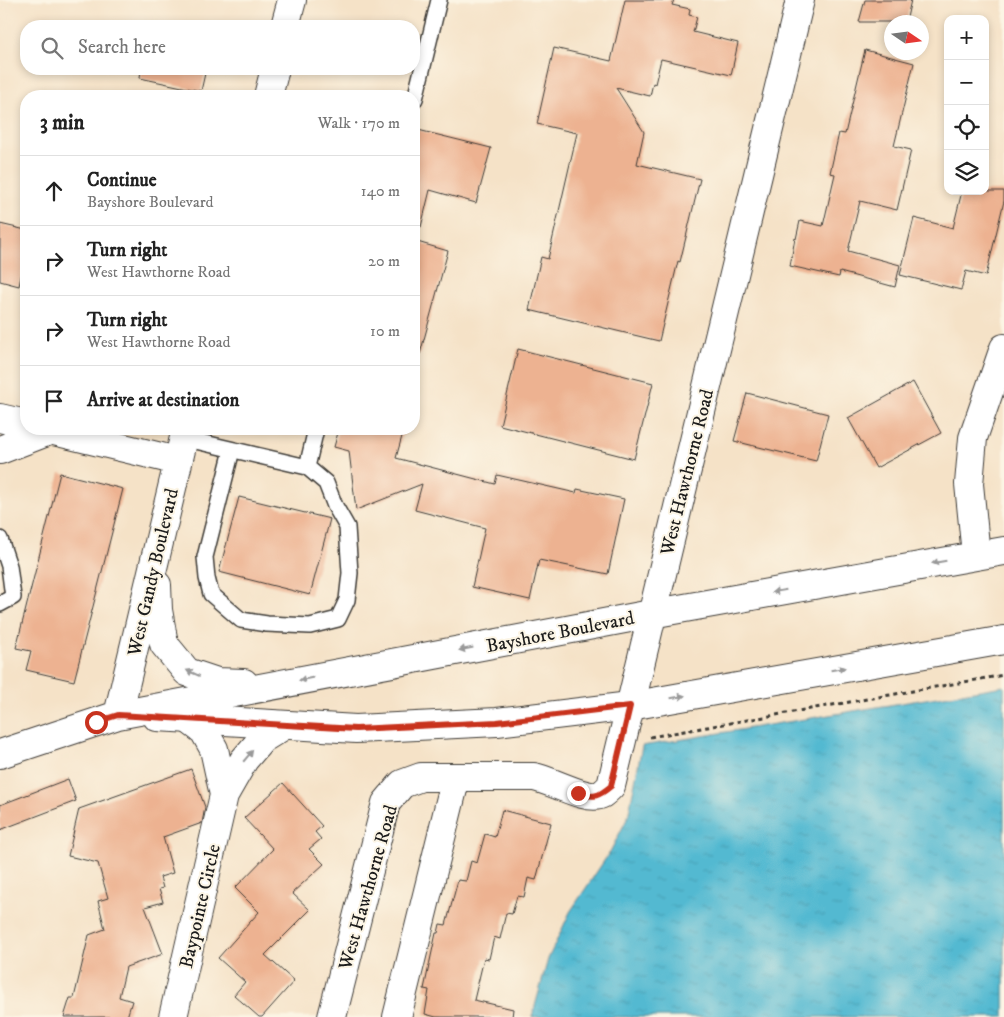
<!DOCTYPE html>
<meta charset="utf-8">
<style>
body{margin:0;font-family:"IM FELL DW Pica",serif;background:#f2f2f2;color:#222}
.controls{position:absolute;right:15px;top:15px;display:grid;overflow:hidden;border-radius:10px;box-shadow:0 2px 8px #0003}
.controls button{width:45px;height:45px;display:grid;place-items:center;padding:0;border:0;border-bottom:1px solid #e0e0e0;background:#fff;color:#222;font:25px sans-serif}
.compass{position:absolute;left:884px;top:15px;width:45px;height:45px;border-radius:50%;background:#fff;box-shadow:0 2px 8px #0003;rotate:103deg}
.stop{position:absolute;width:15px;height:15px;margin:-11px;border:4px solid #c8321e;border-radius:50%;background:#fff}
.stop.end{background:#c8321e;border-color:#fff;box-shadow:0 1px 5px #0008}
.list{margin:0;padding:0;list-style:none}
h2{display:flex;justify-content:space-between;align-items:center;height:65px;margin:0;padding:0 20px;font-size:21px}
h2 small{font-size:16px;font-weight:400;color:#767676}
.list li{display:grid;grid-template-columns:32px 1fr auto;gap:15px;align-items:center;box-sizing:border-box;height:70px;padding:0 20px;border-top:1px solid #e0e0e0}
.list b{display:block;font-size:19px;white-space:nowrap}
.list p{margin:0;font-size:16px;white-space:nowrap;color:#767676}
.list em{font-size:16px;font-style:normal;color:#767676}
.icon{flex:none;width:28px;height:28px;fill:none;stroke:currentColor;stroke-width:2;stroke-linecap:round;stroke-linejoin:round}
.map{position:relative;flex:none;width:1004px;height:1017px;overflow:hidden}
.search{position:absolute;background:#fff;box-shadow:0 2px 8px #0003;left:20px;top:20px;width:400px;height:55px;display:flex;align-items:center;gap:12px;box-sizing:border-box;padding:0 18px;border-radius:20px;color:#767676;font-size:19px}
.panel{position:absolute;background:#fff;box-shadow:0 2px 8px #0003;left:20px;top:90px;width:400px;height:345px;border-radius:20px}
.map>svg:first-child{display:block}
.water{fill:url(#water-ripples);stroke:#386a76}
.building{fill:#edb291}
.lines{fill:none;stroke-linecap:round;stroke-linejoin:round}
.lane-casing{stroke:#3d3a36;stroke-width:18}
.street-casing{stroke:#3d3a36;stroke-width:30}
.secondary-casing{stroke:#3d3a36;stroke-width:30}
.path{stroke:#3d3a36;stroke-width:3;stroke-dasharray:4 4;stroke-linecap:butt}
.lane{stroke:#fff;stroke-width:15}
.street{stroke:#fff;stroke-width:28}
.secondary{stroke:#fff;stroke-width:28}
.oneway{fill:#999}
.route{stroke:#c8321e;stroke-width:6}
.labels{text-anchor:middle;stroke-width:4;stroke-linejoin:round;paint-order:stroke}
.street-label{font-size:19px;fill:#1c1c1c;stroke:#fcf5e5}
</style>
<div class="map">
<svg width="1004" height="1017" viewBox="0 0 1004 1017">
<defs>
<pattern id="water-ripples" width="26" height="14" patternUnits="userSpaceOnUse" patternTransform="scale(1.25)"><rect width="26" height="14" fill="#53b9d1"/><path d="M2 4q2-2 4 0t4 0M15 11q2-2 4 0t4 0" fill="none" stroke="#489eb3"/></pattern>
</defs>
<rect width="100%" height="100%" fill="#fcf5e5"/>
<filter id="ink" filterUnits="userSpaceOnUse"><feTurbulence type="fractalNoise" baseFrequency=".02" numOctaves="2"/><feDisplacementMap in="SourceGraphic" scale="10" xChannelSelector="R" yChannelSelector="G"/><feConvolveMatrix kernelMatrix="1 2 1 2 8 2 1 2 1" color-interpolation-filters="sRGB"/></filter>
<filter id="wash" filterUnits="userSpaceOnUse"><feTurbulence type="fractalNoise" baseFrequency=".0096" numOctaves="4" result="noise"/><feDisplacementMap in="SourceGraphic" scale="20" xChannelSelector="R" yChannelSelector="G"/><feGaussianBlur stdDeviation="1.12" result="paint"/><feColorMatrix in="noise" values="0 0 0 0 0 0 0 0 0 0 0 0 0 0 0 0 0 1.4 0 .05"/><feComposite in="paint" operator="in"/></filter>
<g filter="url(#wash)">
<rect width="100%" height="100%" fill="#f5e2c7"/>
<path class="water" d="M 1004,686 L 1004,1017 L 532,1017 L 548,959 L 570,912 L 610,852 L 628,817 L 642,746 Z"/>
<g id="blocks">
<path class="building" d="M 625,0 L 674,0 L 672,5 L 690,9 L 689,15 L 697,17 L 693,32 L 738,43 L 731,75 L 661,59 L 655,84 L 653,83 L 650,96 L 616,88 L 644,132 L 637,164 L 700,179 L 680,262 L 678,261 L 659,341 L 529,310 L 541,257 L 548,259 L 577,133 L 537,124 L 554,48 L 611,61 Z
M 865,0 L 911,0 L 906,22 L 859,22 Z
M 865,50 L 914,63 L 894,146 L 911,150 L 897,210 L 860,201 L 848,251 L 900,265 L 895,287 L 840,272 L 839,277 L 790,266 L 795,238 L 796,239 L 800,221 L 823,226 L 835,174 L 830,173 L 839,133 L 845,134 Z
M 141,69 L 206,69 L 201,91 L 140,78 Z
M 414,129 L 491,148 L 476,203 L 430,190 L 421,227 L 414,226 Z
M 962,191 L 1004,191 L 1004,201 L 986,276 L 966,271 L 961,290 L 900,275 L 914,218 L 953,228 Z
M 0,224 L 26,230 L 26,253 L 19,286 L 0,281 Z
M 414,241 L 448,251 L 420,354 L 414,353 Z
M 518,349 L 653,383 L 634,459 L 500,425 Z
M 913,382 L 941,433 L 876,468 L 848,418 Z
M 747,393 L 828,414 L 816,461 L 734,441 Z
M 339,429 L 404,429 L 396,458 L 495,484 L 497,475 L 576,493 L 577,489 L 624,499 L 608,574 L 539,560 L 530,600 L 472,587 L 485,528 L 415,510 L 422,484 L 356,510 L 349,451 L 334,447 Z
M 60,473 L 123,489 L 74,681 L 26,670 L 31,651 L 16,648 Z
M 239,497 L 330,519 L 310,595 L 219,572 Z
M 191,769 L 205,807 L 202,823 L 163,837 L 173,873 L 160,877 L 163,888 L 159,889 L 163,902 L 145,907 L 163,954 L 126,967 L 119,997 L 132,1001 L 127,1017 L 64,1017 L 70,998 L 74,998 L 89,935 L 105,929 L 98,901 L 108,898 L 98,863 L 68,856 L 79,809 Z
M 68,779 L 76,801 L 0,830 L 0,805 Z
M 283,783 L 322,826 L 315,832 L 321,839 L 309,849 L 324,864 L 292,893 L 310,910 L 265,955 L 294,981 L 262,1017 L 259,1017 L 234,995 L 245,982 L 218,958 L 259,912 L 235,888 L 273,849 L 244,818 Z
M 502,810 L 551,823 L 536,880 L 528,878 L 524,897 L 517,896 L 512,914 L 506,913 L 500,939 L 494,937 L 489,959 L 484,958 L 474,1000 L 513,1009 L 512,1017 L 436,1017 L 425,1014 L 429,990 L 424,989 L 436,933 L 438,933 L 440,924 L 446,925 L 458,880 L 466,881 L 471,861 L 477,863 L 485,834 L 495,837 Z"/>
</g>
</g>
<g filter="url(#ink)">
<use href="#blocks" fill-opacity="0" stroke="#3d3a36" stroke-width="1"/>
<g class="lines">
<defs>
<path id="lane" d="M 415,99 L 439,0
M 183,438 L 307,467 L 316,429
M 232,450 L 205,557 L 207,578 L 211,594 L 241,620 L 267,624 L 310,626 L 338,619 L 347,600 L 350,573 L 347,527 L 335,506 L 326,483 L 307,467
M 0,539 L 9,566 L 13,597 L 0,604"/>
<path id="street" d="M 0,418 L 26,424
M 45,429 L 178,461
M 0,450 L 52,430
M 976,555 L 969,484 L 973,438 L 1004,348
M 188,719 L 204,731 L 214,749 L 224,795
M 173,1017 L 224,795 L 244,760 L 262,739 L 283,726
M 332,1017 L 386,803 L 402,784 L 421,777 L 534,777 C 551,780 588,802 602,794 C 605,792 608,789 611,786 L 800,0
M 397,1017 L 456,777"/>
<path id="secondary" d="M 285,26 L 292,0
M 268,96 L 275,69
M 157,585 L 158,610 L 164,644 L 187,672 L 217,682 L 244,683
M 118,715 L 186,429
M 157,717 L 356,729 L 497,722 L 630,706 L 1004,640
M 0,754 L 118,715 L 651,614 L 1004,551"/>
</defs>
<use href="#lane" class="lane-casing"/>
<use href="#street" class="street-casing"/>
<use href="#secondary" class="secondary-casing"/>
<path class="path" d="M 650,737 L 1004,675"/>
<use href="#lane" class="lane"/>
<use href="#street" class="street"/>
<use href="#secondary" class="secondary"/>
</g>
<defs><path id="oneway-solid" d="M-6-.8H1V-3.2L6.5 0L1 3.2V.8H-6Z" transform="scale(1.25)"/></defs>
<g class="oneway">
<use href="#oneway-solid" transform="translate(939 562) rotate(170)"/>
<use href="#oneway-solid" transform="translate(779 591) rotate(170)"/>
<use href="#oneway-solid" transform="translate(466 649) rotate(169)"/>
<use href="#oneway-solid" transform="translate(838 669) rotate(-10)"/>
<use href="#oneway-solid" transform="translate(193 673) rotate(-156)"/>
<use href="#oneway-solid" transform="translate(306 679) rotate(169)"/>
<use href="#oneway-solid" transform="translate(678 697) rotate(-10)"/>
<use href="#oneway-solid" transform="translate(248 756) rotate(-50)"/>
</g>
</g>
<g class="lines" filter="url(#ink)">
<path class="route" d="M 96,722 L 118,715 L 356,729 L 497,722 L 630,706 L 611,786 C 598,797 594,798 578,793"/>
</g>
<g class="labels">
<g class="street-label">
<text transform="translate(686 472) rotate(-76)" y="7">West Hawthorne Road</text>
<text transform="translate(152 572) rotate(-77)" y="7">West Gandy Boulevard</text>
<text transform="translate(560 631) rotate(-11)" y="7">Bayshore Boulevard</text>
<text transform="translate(367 887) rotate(-74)" y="7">West Hawthorne Road</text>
<text transform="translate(199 906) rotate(-77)" y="7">Baypointe Circle</text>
</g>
</g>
</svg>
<div class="controls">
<button>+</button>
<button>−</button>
<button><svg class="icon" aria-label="locate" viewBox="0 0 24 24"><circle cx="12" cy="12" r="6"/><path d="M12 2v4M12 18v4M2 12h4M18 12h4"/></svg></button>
<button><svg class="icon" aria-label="layers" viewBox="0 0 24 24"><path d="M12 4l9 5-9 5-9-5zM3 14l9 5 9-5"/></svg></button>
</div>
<svg class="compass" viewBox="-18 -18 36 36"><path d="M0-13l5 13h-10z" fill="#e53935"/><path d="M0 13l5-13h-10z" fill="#767676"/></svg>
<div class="stop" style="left:96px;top:722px"></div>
<div class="stop end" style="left:578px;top:793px"></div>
<div class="search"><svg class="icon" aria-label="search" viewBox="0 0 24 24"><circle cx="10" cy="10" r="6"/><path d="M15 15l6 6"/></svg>Search here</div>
<section class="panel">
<h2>3 min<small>Walk · 170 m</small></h2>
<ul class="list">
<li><svg class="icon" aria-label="ahead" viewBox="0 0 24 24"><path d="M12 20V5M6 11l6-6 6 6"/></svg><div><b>Continue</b><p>Bayshore Boulevard</p></div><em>140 m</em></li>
<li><svg class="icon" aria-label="right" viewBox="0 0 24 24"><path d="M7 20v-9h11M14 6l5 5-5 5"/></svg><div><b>Turn right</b><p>West Hawthorne Road</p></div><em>20 m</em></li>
<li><svg class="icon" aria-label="right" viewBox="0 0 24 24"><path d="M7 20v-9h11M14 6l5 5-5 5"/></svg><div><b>Turn right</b><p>West Hawthorne Road</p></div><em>10 m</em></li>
<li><svg class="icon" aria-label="arrive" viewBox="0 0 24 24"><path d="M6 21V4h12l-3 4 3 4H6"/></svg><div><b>Arrive at destination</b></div></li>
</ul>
</section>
</div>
